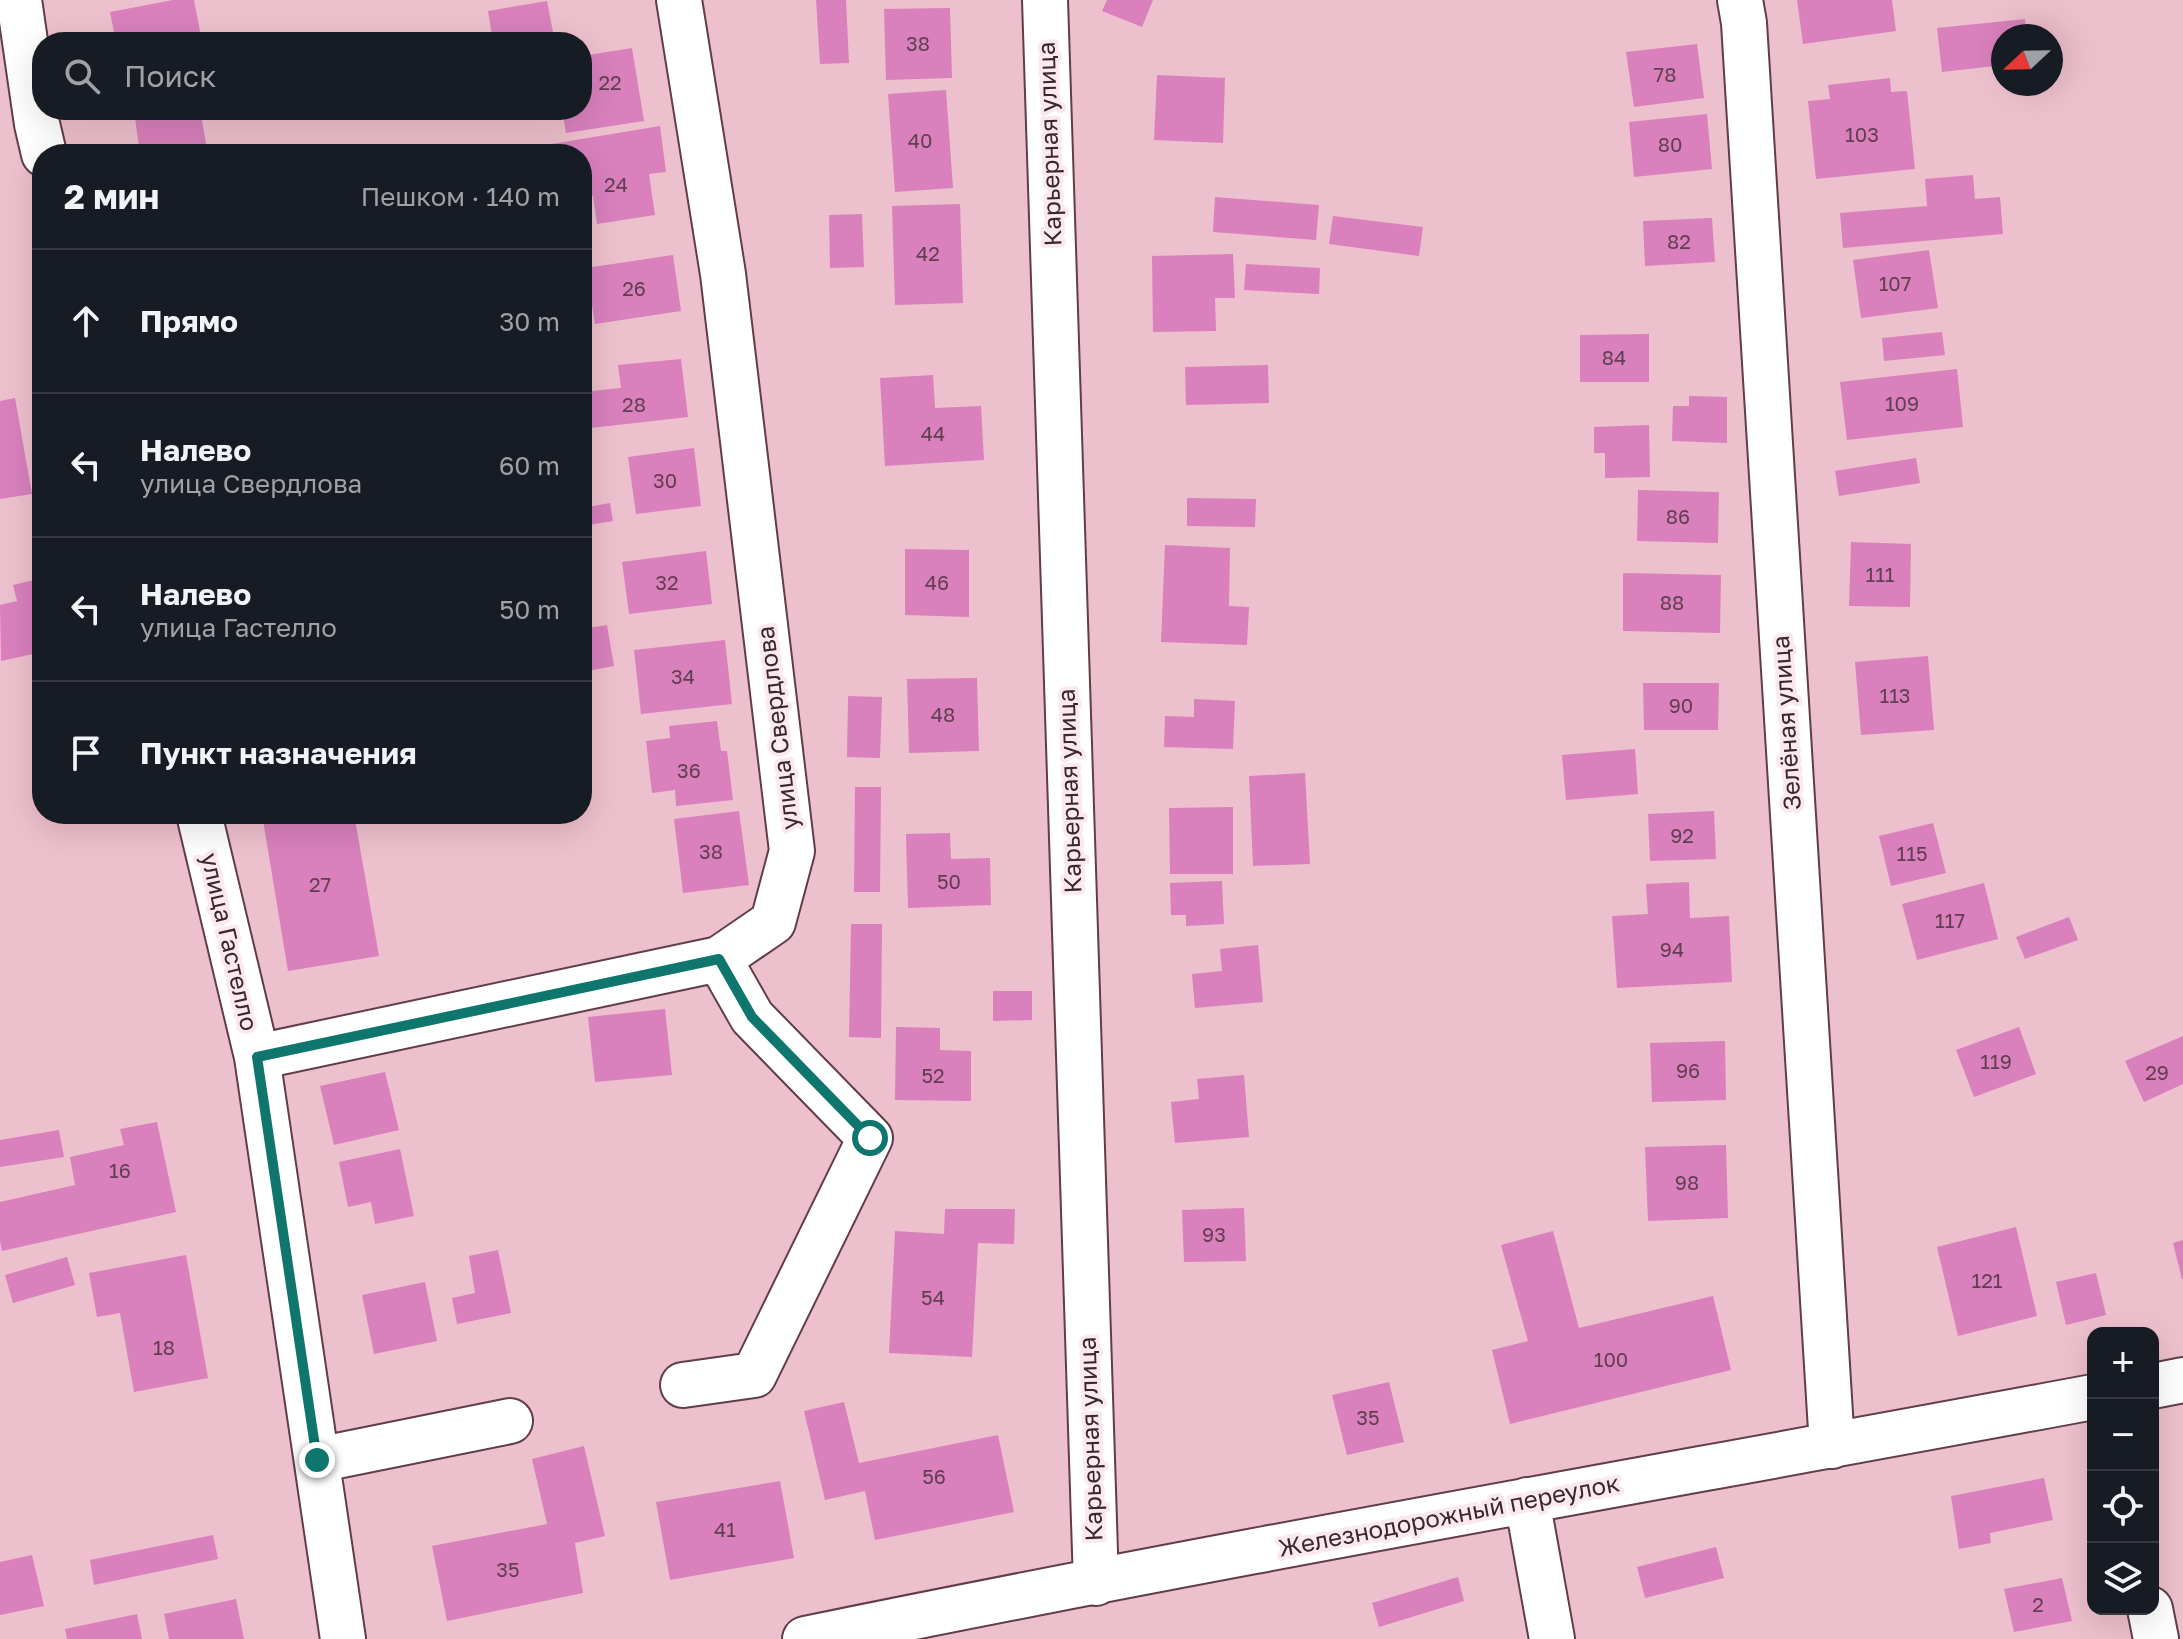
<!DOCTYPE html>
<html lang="ru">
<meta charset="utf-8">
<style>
body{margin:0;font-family:"Golos Text",sans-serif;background:#20242c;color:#f1f3f6}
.controls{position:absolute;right:24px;bottom:24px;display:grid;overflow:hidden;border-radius:16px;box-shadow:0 8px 32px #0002}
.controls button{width:72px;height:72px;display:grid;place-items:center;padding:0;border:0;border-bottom:2px solid #363941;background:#171b24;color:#f1f3f6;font:40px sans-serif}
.compass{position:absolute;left:1991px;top:24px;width:72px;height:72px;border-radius:50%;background:#171b24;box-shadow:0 8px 32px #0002;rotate:248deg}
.stop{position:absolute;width:24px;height:24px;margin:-18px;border:6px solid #0f766e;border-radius:50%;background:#fff}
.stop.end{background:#0f766e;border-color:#fff;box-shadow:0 2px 8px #0008}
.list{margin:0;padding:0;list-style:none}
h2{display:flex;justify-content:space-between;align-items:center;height:104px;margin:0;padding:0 32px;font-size:34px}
h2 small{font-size:26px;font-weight:400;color:#9ea1a6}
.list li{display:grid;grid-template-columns:52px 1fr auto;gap:24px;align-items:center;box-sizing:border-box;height:144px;padding:0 32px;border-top:2px solid #363941}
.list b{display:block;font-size:30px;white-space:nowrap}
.list p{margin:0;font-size:26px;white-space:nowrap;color:#9ea1a6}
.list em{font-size:26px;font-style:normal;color:#9ea1a6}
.icon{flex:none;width:44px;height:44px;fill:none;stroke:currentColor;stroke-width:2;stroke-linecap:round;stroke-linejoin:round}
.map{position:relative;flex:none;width:2183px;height:1639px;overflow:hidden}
.search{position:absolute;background:#171b24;box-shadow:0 8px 32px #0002;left:32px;top:32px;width:560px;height:88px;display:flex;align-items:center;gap:20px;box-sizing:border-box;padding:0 28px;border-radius:32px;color:#9ea1a6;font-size:30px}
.panel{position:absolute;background:#171b24;box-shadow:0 8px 32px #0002;left:32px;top:144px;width:560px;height:680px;border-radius:32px}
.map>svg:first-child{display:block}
.building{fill:#d980bd}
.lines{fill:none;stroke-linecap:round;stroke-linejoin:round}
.minor-casing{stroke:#613d48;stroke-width:48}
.minor{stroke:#fff;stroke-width:44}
.route{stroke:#0f766e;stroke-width:10}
.labels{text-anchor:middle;stroke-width:8;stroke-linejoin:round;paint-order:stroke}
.number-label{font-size:20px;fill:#613e51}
.street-label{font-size:24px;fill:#39282d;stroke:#fce9ee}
</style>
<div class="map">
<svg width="2183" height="1639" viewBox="0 0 2183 1639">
<rect width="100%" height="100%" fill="#edc0cd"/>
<path class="building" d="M 173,0 L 194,0 L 202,42 L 116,42 L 110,12 Z
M 816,0 L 846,0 L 849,63 L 820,64 Z
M 1107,0 L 1153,0 L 1142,27 L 1102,11 Z
M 1797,0 L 1892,0 L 1896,31 L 1803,44 Z
M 547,1 L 553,32 L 493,42 L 488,11 Z
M 950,8 L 952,78 L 886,80 L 884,9 Z
M 2025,19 L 2027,36 L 2003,36 L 2003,65 L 1942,72 L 1937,28 Z
M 1697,44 L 1704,98 L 1634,107 L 1626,52 Z
M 632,48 L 644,121 L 566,133 L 562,110 L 582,110 L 582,56 Z
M 1157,75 L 1225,78 L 1223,143 L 1154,140 Z
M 1890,78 L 1891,92 L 1907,91 L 1915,169 L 1816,179 L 1808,101 L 1830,99 L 1828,85 Z
M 946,90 L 953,188 L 895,192 L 888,94 Z
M 180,110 L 200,110 L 208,154 L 140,154 L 135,118 Z
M 1707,114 L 1712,169 L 1634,177 L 1629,122 Z
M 660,126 L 666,172 L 649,174 L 655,215 L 597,224 L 593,196 L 582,198 L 582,154 L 534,154 L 533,147 Z
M 1973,175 L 1975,199 L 2000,197 L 2003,234 L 1843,248 L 1840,213 L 1927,206 L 1925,179 Z
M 1215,197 L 1319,205 L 1316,240 L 1213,232 Z
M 960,204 L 963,303 L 895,305 L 892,206 Z
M 862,214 L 864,267 L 830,268 L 829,215 Z
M 1333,216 L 1423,227 L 1419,256 L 1329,244 Z
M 1712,218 L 1715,262 L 1645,266 L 1643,221 Z
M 1929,250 L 1938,308 L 1861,318 L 1853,260 Z
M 1233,254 L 1235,298 L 1215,298 L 1216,331 L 1153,332 L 1152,256 Z
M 673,255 L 681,311 L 595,324 L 586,268 Z
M 1246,264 L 1320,268 L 1319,294 L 1244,290 Z
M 1942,332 L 1945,355 L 1884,361 L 1882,338 Z
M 1649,334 L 1649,382 L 1580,382 L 1580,335 Z
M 681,359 L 688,417 L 582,429 L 582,392 L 621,388 L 618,365 Z
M 1268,365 L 1269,403 L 1186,405 L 1185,367 Z
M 1957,369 L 1963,427 L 1847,440 L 1840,382 Z
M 933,375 L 935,408 L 981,406 L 984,460 L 885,466 L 880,378 Z
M 1689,396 L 1727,397 L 1727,443 L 1672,441 L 1673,406 L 1689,406 Z
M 15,398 L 32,494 L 0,499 L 0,401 Z
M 1649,425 L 1650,477 L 1605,478 L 1605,453 L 1594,453 L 1594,427 Z
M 694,448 L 701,506 L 636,514 L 628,457 Z
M 1916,458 L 1920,483 L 1839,496 L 1835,471 Z
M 1638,490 L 1719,492 L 1718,543 L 1637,541 Z
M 1187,498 L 1256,499 L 1255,527 L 1187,526 Z
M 610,503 L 613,521 L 582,526 L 582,508 Z
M 1851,542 L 1911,544 L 1910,607 L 1849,606 Z
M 1165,545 L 1230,548 L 1229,606 L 1249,607 L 1247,645 L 1161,642 Z
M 905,549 L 969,550 L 969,617 L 905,615 Z
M 706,551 L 712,604 L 629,614 L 622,562 Z
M 1623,573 L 1721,575 L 1720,633 L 1623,631 Z
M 42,578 L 42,652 L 1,661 L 0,605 L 17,601 L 13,585 Z
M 607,625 L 614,666 L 582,672 L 582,629 Z
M 725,640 L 732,704 L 641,714 L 634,650 Z
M 1928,656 L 1934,730 L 1861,735 L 1855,662 Z
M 977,678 L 979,751 L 909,753 L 907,679 Z
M 1643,683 L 1719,683 L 1718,730 L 1644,730 Z
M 848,696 L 882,697 L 880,758 L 847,757 Z
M 1194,699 L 1235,701 L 1233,749 L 1164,747 L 1165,716 L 1194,717 Z
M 717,721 L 721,751 L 727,751 L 733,800 L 676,806 L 675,790 L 652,793 L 646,741 L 670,738 L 669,726 Z
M 1635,749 L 1638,794 L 1566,800 L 1562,755 Z
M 1305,773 L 1310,864 L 1253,866 L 1249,776 Z
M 855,787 L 881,787 L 880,892 L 854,892 Z
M 1233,807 L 1233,874 L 1170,874 L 1169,808 Z
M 739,811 L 749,885 L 683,893 L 674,819 Z
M 1714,811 L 1716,859 L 1650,861 L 1648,814 Z
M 262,814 L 354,814 L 379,956 L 288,971 Z
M 1933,823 L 1946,873 L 1891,886 L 1879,836 Z
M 950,833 L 951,859 L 990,858 L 991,905 L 908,908 L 906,834 Z
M 1222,881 L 1224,924 L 1186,926 L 1186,915 L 1171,915 L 1170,883 Z
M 1689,882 L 1690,918 L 1729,916 L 1732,982 L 1617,988 L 1612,916 L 1648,914 L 1646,884 Z
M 1984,883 L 1998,939 L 1917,960 L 1902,904 Z
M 2069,917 L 2078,940 L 2025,959 L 2016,937 Z
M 851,924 L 882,924 L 881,1038 L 849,1037 Z
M 1258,945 L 1263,1002 L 1195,1008 L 1192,974 L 1222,971 L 1220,949 Z
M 993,991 L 1032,991 L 1032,1020 L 993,1021 Z
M 665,1009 L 672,1075 L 595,1082 L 588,1017 Z
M 896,1027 L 940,1028 L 940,1050 L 971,1051 L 971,1101 L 895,1100 Z
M 2019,1027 L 2036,1074 L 1974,1097 L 1956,1050 Z
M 2183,1036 L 2183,1084 L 2144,1102 L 2125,1061 Z
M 1725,1041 L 1726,1100 L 1652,1102 L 1650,1043 Z
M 385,1072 L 399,1130 L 334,1145 L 320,1086 Z
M 1244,1075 L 1249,1137 L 1175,1143 L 1171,1102 L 1199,1099 L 1197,1079 Z
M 157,1122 L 176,1212 L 2,1251 L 0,1241 L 0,1202 L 75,1185 L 70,1157 L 124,1145 L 120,1129 Z
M 59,1130 L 64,1157 L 0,1167 L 0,1140 Z
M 1726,1145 L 1728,1218 L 1648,1221 L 1645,1147 Z
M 400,1149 L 414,1216 L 375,1224 L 371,1202 L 348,1207 L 339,1162 Z
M 1244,1208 L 1246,1261 L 1184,1262 L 1182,1210 Z
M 945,1209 L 1015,1209 L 1014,1244 L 978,1243 L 972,1357 L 889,1353 L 895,1231 L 944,1234 Z
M 2016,1227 L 2037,1316 L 1958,1336 L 1937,1247 Z
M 1553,1231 L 1579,1328 L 1713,1296 L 1731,1370 L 1510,1424 L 1492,1350 L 1528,1341 L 1501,1245 Z
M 2183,1240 L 2183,1279 L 2182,1279 L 2173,1243 Z
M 498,1250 L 511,1313 L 457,1324 L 452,1298 L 475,1293 L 469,1256 Z
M 186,1255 L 208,1378 L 134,1392 L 120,1313 L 97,1317 L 89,1273 Z
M 67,1257 L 75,1285 L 13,1303 L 5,1275 Z
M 2096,1273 L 2106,1315 L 2066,1325 L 2056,1282 Z
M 425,1282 L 437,1341 L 374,1354 L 362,1295 Z
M 1389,1382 L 1404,1442 L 1347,1455 L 1332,1395 Z
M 844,1402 L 859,1463 L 998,1435 L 1014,1512 L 875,1540 L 865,1491 L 825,1500 L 804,1411 Z
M 584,1446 L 605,1536 L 575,1543 L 583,1593 L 447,1621 L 432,1546 L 547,1524 L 532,1459 Z
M 2044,1478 L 2053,1520 L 1990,1533 L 1991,1543 L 1959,1549 L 1951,1496 Z
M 780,1481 L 794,1558 L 670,1580 L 656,1502 Z
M 213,1535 L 218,1559 L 94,1585 L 90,1560 Z
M 1716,1547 L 1724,1578 L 1645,1598 L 1637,1567 Z
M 32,1555 L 44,1606 L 0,1615 L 0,1562 Z
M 1458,1577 L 1464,1601 L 1379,1627 L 1372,1603 Z
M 2062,1578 L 2072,1621 L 2014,1632 L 2004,1589 Z
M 236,1599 L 244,1639 L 169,1639 L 164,1614 Z
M 137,1614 L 142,1639 L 67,1639 L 65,1629 Z"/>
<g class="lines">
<defs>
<path id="minor" d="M 19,0 L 37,124 L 44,154
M 1045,0 L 1096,1583
M 1740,0 L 1744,23 L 1832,1446
M 199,814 L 257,1057 L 343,1639
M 257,1057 L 719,959 L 773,922 L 792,851 L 723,274 L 679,0
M 683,1385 L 754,1375 L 870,1138 L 752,1017 L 719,959
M 2153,1386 L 2183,1380
M 317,1460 L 510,1421
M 1527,1500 L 1552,1639
M 2150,1609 L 2156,1639
M 805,1639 C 1233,1551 1664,1477 2093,1397"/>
</defs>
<use href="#minor" class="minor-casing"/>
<use href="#minor" class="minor"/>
</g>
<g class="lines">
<path class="route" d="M 317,1460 L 257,1057 L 719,959 L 752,1017 L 870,1138"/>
</g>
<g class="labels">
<g class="number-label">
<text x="918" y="51">38</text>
<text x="1665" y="82">78</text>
<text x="610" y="90">22</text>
<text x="1862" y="142">103</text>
<text x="920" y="148">40</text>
<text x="1670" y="152">80</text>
<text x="616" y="192">24</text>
<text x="1679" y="249">82</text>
<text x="928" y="261">42</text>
<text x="1895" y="291">107</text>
<text x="634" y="296">26</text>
<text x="1614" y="365">84</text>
<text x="1902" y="411">109</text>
<text x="634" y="412">28</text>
<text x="933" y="441">44</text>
<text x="665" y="488">30</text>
<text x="1678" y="524">86</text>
<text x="1880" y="582">111</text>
<text x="667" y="590">32</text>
<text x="937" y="590">46</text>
<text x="1672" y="610">88</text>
<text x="683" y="684">34</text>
<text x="1895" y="703">113</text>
<text x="1681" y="713">90</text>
<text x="943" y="722">48</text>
<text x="689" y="778">36</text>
<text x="1682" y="843">92</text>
<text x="711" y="859">38</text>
<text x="1912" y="861">115</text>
<text x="949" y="889">50</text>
<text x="320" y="892">27</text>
<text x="1950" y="928">117</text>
<text x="1672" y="957">94</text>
<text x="1996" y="1069">119</text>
<text x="1688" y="1078">96</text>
<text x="2157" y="1080">29</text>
<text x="933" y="1083">52</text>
<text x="120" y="1178">16</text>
<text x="1687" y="1190">98</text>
<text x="1214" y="1242">93</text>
<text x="1987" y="1288">121</text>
<text x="933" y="1305">54</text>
<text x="164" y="1355">18</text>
<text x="1611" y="1367">100</text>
<text x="1368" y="1425">35</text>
<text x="934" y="1484">56</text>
<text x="725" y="1537">41</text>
<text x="508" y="1577">35</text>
<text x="2038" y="1612">2</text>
</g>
<g class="street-label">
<text transform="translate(1050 144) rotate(-92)" y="8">Карьерная улица</text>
<text transform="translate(1787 723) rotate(-94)" y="8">Зелёная улица</text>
<text transform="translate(778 728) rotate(-97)" y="8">улица Свердлова</text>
<text transform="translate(1070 791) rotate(-92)" y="8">Карьерная улица</text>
<text transform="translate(229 942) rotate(77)" y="8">улица Гастелло</text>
<text transform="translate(1091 1439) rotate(-92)" y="8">Карьерная улица</text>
<text transform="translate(1449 1516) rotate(-11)" y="8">Железнодорожный переулок</text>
</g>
</g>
</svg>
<div class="controls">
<button>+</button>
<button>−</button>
<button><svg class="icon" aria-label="locate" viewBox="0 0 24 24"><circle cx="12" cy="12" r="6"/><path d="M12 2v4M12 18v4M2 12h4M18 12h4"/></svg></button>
<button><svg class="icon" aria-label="layers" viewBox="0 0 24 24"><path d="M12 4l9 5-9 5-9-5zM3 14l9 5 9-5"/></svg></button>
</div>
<svg class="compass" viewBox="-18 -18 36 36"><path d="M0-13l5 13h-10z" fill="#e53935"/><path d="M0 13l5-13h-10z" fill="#9ea1a6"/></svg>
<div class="stop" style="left:870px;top:1138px"></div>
<div class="stop end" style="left:317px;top:1460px"></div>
<div class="search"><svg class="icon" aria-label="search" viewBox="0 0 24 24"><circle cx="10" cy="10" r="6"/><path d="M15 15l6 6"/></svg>Поиск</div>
<section class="panel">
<h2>2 мин<small>Пешком · 140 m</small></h2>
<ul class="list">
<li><svg class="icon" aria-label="ahead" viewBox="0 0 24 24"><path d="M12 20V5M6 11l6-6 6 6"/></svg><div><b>Прямо</b></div><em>30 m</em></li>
<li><svg class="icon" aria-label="left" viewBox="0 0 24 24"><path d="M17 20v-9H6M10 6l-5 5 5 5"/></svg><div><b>Налево</b><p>улица Свердлова</p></div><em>60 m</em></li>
<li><svg class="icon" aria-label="left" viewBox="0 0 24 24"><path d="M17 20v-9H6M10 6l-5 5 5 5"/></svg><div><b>Налево</b><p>улица Гастелло</p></div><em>50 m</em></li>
<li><svg class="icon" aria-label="arrive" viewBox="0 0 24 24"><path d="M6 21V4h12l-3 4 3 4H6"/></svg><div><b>Пункт назначения</b></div></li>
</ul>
</section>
</div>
